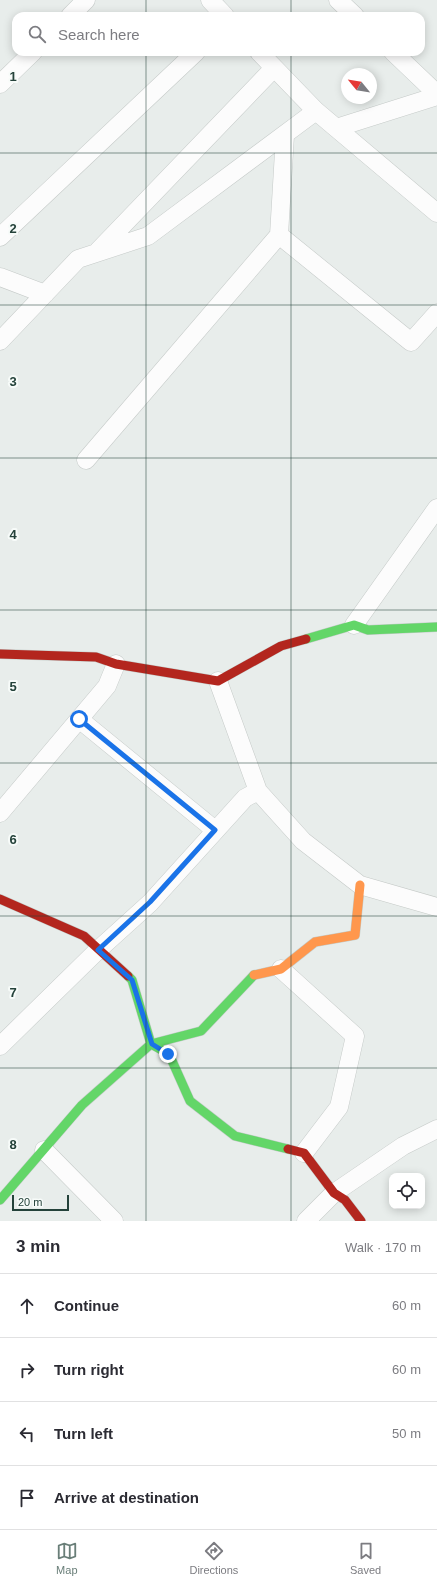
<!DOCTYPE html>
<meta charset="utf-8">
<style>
body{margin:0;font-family:Helvetica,sans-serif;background:#f2f2f3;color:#2b2b33}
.controls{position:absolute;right:12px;bottom:12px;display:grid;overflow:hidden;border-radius:8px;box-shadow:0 2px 10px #0003}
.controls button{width:36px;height:36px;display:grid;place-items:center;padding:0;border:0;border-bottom:1px solid #e1e1e2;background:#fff;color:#2b2b33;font:20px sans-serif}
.compass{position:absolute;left:341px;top:68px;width:36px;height:36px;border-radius:50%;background:#fff;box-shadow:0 2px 10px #0003;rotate:300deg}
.scale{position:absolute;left:12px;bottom:10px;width:57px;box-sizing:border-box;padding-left:4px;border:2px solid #24423a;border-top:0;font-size:11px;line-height:14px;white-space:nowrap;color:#24423a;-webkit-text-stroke:3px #f7fbf9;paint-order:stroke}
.stop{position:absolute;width:12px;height:12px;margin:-9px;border:3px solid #1a73e8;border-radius:50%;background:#fff}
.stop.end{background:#1a73e8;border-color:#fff;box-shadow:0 1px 4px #0008}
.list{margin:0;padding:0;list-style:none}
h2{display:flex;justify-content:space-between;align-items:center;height:52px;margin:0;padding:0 16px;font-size:17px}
h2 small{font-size:13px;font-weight:400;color:#7c7c81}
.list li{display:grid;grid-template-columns:26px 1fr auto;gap:12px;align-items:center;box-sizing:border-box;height:64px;padding:0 16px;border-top:1px solid #e1e1e2}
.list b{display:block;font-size:15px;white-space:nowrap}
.list em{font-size:13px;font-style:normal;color:#7c7c81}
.icon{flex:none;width:22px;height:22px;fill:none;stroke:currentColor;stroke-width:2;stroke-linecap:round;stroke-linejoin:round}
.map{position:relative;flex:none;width:437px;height:1221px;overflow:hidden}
.search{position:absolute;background:#fff;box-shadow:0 2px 10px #0003;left:12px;right:12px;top:12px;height:44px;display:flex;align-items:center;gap:10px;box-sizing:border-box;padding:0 14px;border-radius:12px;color:#7c7c81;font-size:15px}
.sheet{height:308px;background:#fff}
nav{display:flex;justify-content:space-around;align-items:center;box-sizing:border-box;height:56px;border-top:1px solid #e1e1e2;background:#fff;font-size:11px;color:#7c7c81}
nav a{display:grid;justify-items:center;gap:2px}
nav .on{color:#697e78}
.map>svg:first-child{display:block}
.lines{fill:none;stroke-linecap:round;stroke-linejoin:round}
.street-casing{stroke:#c5cac8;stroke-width:19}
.fast-casing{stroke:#c3cbc8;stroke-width:10}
.slow-casing{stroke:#c3cbc8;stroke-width:10}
.jam-casing{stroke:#c3cbc8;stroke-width:10}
.street{stroke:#fcfcfc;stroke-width:18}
.fast{stroke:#63d668;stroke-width:9}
.slow{stroke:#ff974d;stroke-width:9}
.jam{stroke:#b3261e;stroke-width:9}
.route{stroke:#1a73e8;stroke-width:5}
.grid{fill:none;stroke:#24423a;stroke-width:1;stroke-opacity:0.55}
.grid-label{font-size:13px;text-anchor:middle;font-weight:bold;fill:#24423a;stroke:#f7fbf9;stroke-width:4;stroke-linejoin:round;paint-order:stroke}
</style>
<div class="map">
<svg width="437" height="1221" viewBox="0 0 437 1221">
<rect width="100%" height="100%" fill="#e8edeb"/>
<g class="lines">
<defs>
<path id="street" d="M 210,0 L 225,16
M 338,0 L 355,16
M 70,16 L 86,0
M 259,52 L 316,111 L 437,213
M 393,52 L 437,94
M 0,84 L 33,52
M 336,128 L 437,96
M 279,235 L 411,342 L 437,313
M 0,237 L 196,52
M 98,251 L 274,68
M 0,277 L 45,294
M 0,341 L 78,259 L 148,236 L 316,111
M 86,460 L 279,235 L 285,135
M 354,625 L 437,508
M 218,681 L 258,791 L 303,841 L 360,885 L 437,907
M 79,719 L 215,830
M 0,813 L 107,686 L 116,664
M 281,969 L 355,1036 L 339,1107 L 304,1153
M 0,1046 L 98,950 L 150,903 L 245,798 L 258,791
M 44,1150 L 114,1221
M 306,1221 L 334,1193 L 403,1146 L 437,1129"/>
<path id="fast" d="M 306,639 L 354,625 L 368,630 L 437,627
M 128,976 L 132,980 L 151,1044 L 169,1054 L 190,1101 L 235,1136 L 288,1149
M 0,1200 L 82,1105 L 151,1044 L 201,1031 L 254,975"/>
<path id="slow" d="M 254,975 L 281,969 L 315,942 L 355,935 L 360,885"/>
<path id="jam" d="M 0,654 L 96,657 L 116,664 L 218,681 L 281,646 L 306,639
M 0,899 L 84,936 L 128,976
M 288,1149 L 304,1153 L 334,1193 L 345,1200 L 361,1221"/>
</defs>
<use href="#street" class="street-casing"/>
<use href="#fast" class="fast-casing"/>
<use href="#slow" class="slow-casing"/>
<use href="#jam" class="jam-casing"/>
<use href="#street" class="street"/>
<use href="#fast" class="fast"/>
<use href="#slow" class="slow"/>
<use href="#jam" class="jam"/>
</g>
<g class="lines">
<path class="route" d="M 79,719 L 215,830 L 150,902 L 98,950 L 132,980 L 152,1044 L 168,1054"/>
</g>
<path class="grid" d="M 146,0 L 146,16M 291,0 L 291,16M 146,52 L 146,1221M 291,52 L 291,1221M 0,153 L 437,153M 0,305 L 437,305M 0,458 L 437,458M 0,610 L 437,610M 0,763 L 437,763M 0,916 L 437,916M 0,1068 L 437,1068"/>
<g class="grid-label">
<text x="13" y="81">1</text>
<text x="13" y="233">2</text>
<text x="13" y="386">3</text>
<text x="13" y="539">4</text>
<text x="13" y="691">5</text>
<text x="13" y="844">6</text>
<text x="13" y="997">7</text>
<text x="13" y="1149">8</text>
</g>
</svg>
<div class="controls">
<button><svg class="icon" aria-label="locate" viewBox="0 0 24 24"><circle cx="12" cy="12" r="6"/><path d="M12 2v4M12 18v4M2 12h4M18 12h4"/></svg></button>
</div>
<svg class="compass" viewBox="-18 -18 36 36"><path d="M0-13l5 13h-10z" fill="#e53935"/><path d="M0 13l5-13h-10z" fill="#7c7c81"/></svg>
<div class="scale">20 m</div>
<div class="stop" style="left:79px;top:719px"></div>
<div class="stop end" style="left:168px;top:1054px"></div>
<div class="search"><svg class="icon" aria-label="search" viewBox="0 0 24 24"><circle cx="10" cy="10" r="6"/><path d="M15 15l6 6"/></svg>Search here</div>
</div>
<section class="sheet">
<h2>3 min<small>Walk · 170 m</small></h2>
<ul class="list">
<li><svg class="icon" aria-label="ahead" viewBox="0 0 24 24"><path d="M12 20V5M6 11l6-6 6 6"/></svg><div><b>Continue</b></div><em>60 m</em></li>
<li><svg class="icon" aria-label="right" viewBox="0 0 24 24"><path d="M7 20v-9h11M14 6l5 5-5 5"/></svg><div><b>Turn right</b></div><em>60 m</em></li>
<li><svg class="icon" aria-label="left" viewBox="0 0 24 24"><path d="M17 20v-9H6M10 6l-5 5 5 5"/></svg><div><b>Turn left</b></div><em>50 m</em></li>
<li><svg class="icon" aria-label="arrive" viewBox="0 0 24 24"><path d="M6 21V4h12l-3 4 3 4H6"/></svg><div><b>Arrive at destination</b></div></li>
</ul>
</section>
<nav>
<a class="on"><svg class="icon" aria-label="map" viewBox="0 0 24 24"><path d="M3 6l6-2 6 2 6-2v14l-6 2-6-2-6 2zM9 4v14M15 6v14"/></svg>Map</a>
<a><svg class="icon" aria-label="directions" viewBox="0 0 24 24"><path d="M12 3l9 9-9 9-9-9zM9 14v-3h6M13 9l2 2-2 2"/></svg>Directions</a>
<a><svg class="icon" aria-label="saved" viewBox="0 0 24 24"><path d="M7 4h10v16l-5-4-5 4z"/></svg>Saved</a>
</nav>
